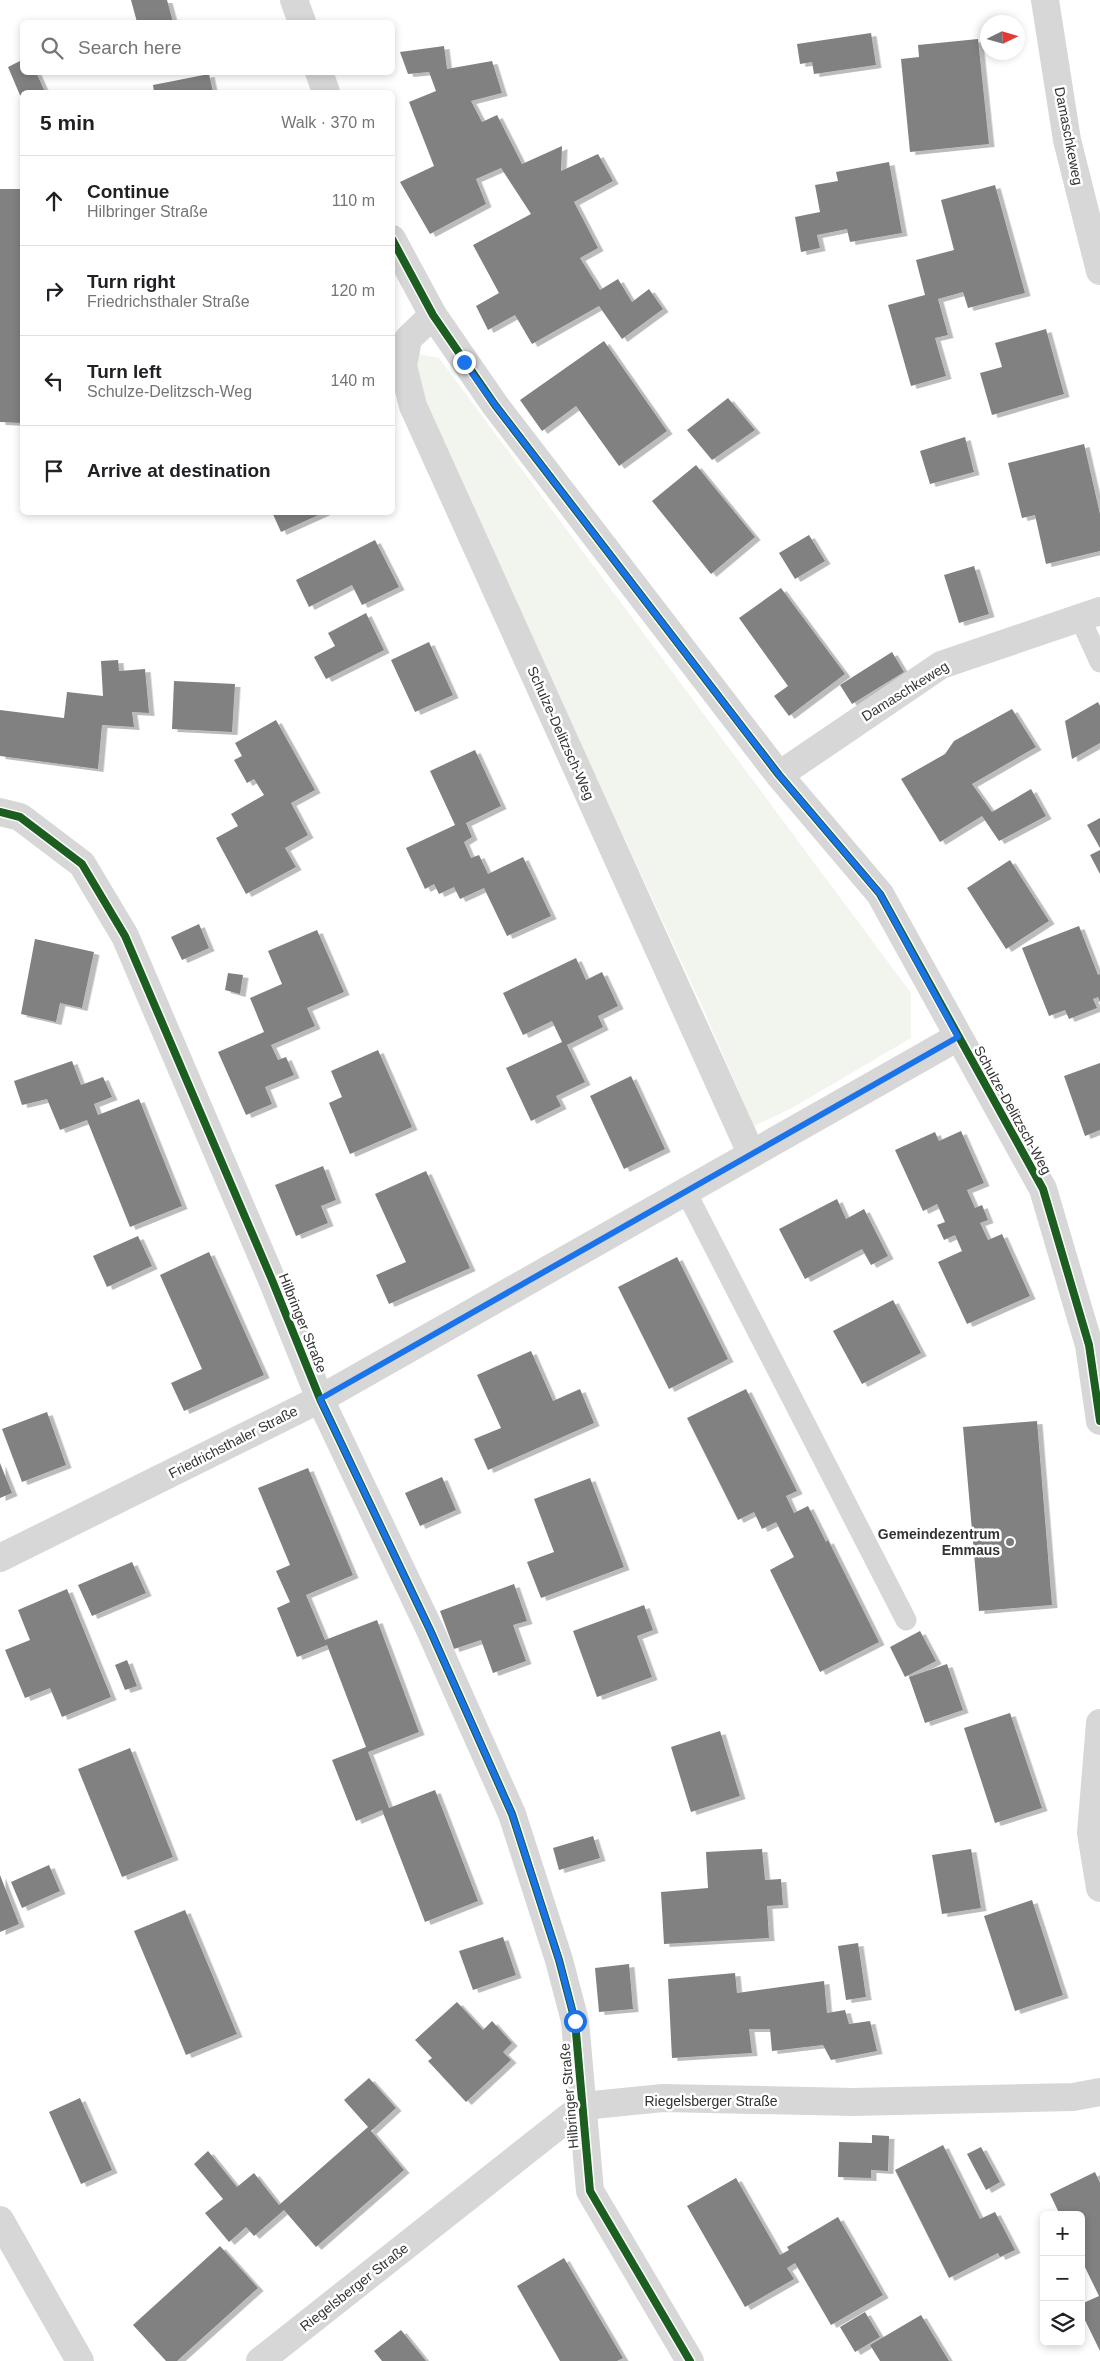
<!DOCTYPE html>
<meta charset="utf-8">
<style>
body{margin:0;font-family:Arial,sans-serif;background:#f6f6f6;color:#202124}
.controls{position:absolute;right:15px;bottom:15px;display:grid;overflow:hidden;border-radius:8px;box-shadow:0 2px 8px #0003}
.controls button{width:45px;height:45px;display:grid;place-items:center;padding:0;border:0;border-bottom:1px solid #e0e0e0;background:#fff;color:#202124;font:25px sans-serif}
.compass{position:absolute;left:980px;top:15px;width:45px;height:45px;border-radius:50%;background:#fff;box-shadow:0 2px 8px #0003;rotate:85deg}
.stop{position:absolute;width:15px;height:15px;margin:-11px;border:4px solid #1a73e8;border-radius:50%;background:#fff}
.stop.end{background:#1a73e8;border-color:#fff;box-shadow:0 1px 5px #0008}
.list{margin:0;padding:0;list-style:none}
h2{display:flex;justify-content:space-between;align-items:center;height:65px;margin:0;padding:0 20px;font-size:21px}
h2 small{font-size:16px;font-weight:400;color:#757577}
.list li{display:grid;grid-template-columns:32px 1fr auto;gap:15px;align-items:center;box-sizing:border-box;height:90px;padding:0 20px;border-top:1px solid #e0e0e0}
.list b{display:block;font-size:19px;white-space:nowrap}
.list p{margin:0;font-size:16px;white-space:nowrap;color:#757577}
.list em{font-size:16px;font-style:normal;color:#757577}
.icon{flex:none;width:28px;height:28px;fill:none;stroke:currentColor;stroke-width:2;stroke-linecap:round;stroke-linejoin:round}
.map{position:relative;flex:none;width:1100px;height:2361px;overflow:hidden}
.search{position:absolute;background:#fff;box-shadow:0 2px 8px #0003;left:20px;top:20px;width:375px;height:55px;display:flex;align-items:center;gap:12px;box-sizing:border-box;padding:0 18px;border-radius:8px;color:#757577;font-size:19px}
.panel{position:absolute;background:#fff;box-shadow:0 2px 8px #0003;left:20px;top:90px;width:375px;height:425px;border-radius:8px}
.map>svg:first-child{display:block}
.green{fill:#f1f5ed}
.building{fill:#818181;filter:url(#shadow)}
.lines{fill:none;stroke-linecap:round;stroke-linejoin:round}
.service{stroke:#d7d7d7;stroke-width:21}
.minor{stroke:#d7d7d7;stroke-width:28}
.cycleway-casing{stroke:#fff;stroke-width:11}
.cycleway{stroke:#1b5e20;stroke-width:8}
.route{stroke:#1a73e8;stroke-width:6}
.poi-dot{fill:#7a7a7a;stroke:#fff;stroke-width:2}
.labels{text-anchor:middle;stroke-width:5;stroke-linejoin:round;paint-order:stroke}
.street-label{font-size:14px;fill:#333;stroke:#fff}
.poi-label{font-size:14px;font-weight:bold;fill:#333;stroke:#fff;text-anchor:end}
</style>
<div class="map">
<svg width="1100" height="2361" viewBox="0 0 1100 2361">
<defs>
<filter id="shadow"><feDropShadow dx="5.5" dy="3" stdDeviation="0" flood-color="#0004"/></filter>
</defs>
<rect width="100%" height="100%" fill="#fff"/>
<path class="green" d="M 419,354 L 439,358 L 911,993 L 911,1038 L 792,1108 L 754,1126 L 700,1002 L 410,374 Z"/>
<path class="building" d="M 131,0 L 167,0 L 173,22 L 137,22 Z
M 871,33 L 876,65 L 814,74 L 812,62 L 800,64 L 797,44 Z
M 978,39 L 989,144 L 910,152 L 901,59 L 919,57 L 918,45 Z
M 444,46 L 447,69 L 492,61 L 502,93 L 471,101 L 482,122 L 497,115 L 522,164 L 562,146 L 561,171 L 598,154 L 613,181 L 574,202 L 598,248 L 580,258 L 600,290 L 618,279 L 632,302 L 649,289 L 663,309 L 622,339 L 599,306 L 532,344 L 515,315 L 488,330 L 476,306 L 499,293 L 473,245 L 531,214 L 501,168 L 476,179 L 486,204 L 430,234 L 400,182 L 434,166 L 409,102 L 436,91 L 429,72 L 408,74 L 400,52 Z
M 22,60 L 22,72 L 36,72 L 45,92 L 22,92 L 22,100 L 8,67 Z
M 209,74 L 213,92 L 154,92 L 153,85 Z
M 889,162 L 902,233 L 850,242 L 847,229 L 817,235 L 820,248 L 801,252 L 795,217 L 820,212 L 815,185 L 838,181 L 836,172 Z
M 995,185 L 1025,293 L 968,308 L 963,292 L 938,299 L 948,335 L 935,338 L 946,376 L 911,386 L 888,305 L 925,295 L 916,260 L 954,250 L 941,200 Z
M 0,189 L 22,189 L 22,423 L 0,422 Z
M 1046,329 L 1064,394 L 992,415 L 980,373 L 1002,367 L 995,343 Z
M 604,341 L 667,431 L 619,466 L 576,406 L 542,431 L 520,400 Z
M 728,398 L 755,430 L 712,460 L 687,430 Z
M 965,437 L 974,472 L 930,484 L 920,451 Z
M 1084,444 L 1100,514 L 1100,551 L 1046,564 L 1035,515 L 1022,518 L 1008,463 Z
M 696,465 L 755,537 L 711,574 L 652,501 Z
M 272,512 L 325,512 L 281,532 Z
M 809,535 L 825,561 L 795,579 L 779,553 Z
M 375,540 L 399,587 L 362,605 L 352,585 L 309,607 L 296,580 Z
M 974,566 L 989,614 L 959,623 L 944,575 Z
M 781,588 L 845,674 L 789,716 L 774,696 L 788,686 L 739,618 Z
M 366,613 L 384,650 L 326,679 L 314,657 L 335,646 L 328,633 Z
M 429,642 L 453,695 L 415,712 L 391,660 Z
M 892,652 L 904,672 L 852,704 L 840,685 Z
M 118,660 L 119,671 L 145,669 L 149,713 L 132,712 L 134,727 L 102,725 L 98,769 L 0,756 L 0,710 L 64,718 L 67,692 L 103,696 L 101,661 Z
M 174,681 L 235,684 L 232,732 L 172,729 Z
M 1098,702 L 1100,706 L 1100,743 L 1072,759 L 1065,721 Z
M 1012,709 L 1036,747 L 972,784 L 992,812 L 1031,789 L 1046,816 L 999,841 L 982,816 L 940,842 L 901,779 L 945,754 L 954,741 Z
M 276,720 L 315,790 L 291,803 L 308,835 L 285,848 L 296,867 L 246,894 L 216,838 L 238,826 L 231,814 L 264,795 L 254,779 L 247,783 L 234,760 L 242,756 L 235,743 Z
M 475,750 L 501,806 L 466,823 L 472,837 L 464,842 L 471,858 L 479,855 L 488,874 L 523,857 L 551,916 L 507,936 L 484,888 L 460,899 L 454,887 L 439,894 L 434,884 L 425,889 L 406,848 L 455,825 L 430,771 Z
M 1100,818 L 1100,848 L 1087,825 Z
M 1100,850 L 1100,874 L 1090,855 Z
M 1010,860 L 1049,921 L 1006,949 L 967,888 Z
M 199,924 L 209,948 L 182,960 L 171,937 Z
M 1079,926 L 1098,975 L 1100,974 L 1100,1002 L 1098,997 L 1093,999 L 1097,1008 L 1069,1019 L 1065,1010 L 1049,1016 L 1022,948 Z
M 317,930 L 344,992 L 307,1008 L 315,1026 L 271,1045 L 278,1060 L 286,1057 L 294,1075 L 265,1087 L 272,1104 L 246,1115 L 218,1052 L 264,1032 L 250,998 L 282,984 L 268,951 Z
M 35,939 L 94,952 L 82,1008 L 60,1003 L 56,1022 L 21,1014 Z
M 576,958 L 586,980 L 602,972 L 618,1006 L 598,1016 L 603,1027 L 567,1045 L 585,1082 L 556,1096 L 561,1106 L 531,1121 L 506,1068 L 562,1042 L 552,1021 L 523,1035 L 503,993 Z
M 228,973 L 243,975 L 240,994 L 225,990 Z
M 378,1050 L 412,1127 L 350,1154 L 329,1103 L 342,1097 L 331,1071 Z
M 72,1061 L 81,1085 L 103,1077 L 112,1097 L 94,1104 L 98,1115 L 139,1099 L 182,1206 L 130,1227 L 87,1120 L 60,1130 L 47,1099 L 22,1105 L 14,1081 Z
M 1100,1063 L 1100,1130 L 1085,1136 L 1064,1076 Z
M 631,1076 L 665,1149 L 624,1169 L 590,1096 Z
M 961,1131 L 984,1183 L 967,1190 L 975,1208 L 982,1205 L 988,1220 L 980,1223 L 988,1240 L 1002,1234 L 1030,1296 L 967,1324 L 938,1262 L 962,1251 L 955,1235 L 944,1240 L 937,1225 L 945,1222 L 937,1204 L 923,1211 L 895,1150 L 935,1132 L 939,1141 Z
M 323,1166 L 336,1200 L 321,1206 L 328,1223 L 296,1236 L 275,1185 Z
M 426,1171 L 470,1268 L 389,1304 L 376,1275 L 406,1262 L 375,1194 Z
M 837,1199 L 846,1219 L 864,1209 L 888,1256 L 871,1265 L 862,1249 L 805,1279 L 779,1229 Z
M 138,1236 L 152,1266 L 107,1287 L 93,1256 Z
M 209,1252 L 264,1375 L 184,1411 L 171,1383 L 202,1369 L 160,1275 Z
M 677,1257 L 728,1359 L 669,1389 L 618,1287 Z
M 893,1300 L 921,1353 L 862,1384 L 833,1331 Z
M 531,1351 L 553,1401 L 580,1389 L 594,1423 L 488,1470 L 474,1439 L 501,1428 L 477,1375 Z
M 746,1389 L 797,1491 L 786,1496 L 794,1513 L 808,1506 L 826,1542 L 828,1540 L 879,1642 L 820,1672 L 770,1570 L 794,1557 L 776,1522 L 762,1529 L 754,1512 L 738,1520 L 687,1418 Z
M 47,1412 L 66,1465 L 22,1482 L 2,1429 Z
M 1037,1421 L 1052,1605 L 979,1611 L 963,1427 Z
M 0,1463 L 12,1493 L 0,1498 Z
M 308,1468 L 353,1575 L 306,1595 L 325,1640 L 377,1620 L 419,1732 L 368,1752 L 389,1808 L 435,1790 L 478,1901 L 425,1922 L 382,1810 L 356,1821 L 332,1760 L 366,1747 L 327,1645 L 297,1657 L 277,1608 L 290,1602 L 276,1571 L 290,1565 L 258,1488 Z
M 442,1477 L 456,1510 L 420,1526 L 405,1493 Z
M 590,1478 L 624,1567 L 541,1598 L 527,1562 L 554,1552 L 534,1499 Z
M 132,1562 L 146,1593 L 92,1616 L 78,1585 Z
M 514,1584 L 527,1621 L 513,1625 L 526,1661 L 493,1673 L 481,1640 L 454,1649 L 440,1611 Z
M 67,1589 L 111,1697 L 62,1717 L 50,1688 L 25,1698 L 5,1650 L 30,1640 L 18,1610 Z
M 644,1605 L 653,1630 L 637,1636 L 652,1677 L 597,1697 L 573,1631 Z
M 920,1631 L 936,1661 L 905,1677 L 890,1647 Z
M 127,1660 L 137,1686 L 125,1690 L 115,1665 Z
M 947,1664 L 963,1710 L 925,1723 L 909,1677 Z
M 1010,1713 L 1042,1808 L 995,1823 L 964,1728 Z
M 720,1731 L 740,1796 L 691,1812 L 671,1747 Z
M 130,1748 L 173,1857 L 122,1877 L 78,1769 Z
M 593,1836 L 600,1858 L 559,1870 L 553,1848 Z
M 762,1849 L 765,1880 L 781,1879 L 783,1905 L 767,1906 L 769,1938 L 664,1944 L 661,1892 L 708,1888 L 706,1852 Z
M 971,1849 L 981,1908 L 942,1914 L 932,1855 Z
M 49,1865 L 60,1891 L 22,1908 L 11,1882 Z
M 0,1875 L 19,1924 L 0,1932 Z
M 1032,1900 L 1063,1995 L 1015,2011 L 984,1916 Z
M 185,1910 L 237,2034 L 186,2055 L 134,1931 Z
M 503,1937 L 516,1975 L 473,1990 L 459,1951 Z
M 858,1943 L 866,1997 L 846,2000 L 838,1946 Z
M 629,1964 L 633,2009 L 599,2012 L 595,1968 Z
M 735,1973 L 737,1993 L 824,1981 L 827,2013 L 845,2010 L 849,2024 L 870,2021 L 877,2051 L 831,2060 L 823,2045 L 772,2051 L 770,2029 L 749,2029 L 752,2053 L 672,2058 L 668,1979 Z
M 457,2002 L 483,2030 L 492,2021 L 512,2043 L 503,2052 L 511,2060 L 466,2102 L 428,2061 L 432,2058 L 415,2040 Z
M 369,2078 L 396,2108 L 371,2131 L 404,2170 L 316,2247 L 284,2210 L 254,2236 L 246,2227 L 229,2242 L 205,2213 L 223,2199 L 194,2164 L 208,2151 L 237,2187 L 254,2173 L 279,2205 L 368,2127 L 344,2100 Z
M 80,2098 L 112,2170 L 81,2184 L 49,2112 Z
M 872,2135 L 889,2136 L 888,2171 L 871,2170 L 871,2178 L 838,2177 L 839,2142 L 872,2143 Z
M 943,2145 L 980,2219 L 995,2212 L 1015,2250 L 1000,2257 L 998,2253 L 949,2278 L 895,2170 Z
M 981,2147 L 1000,2182 L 986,2190 L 967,2154 Z
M 1095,2172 L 1100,2183 L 1100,2351 L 1081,2312 L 1081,2304 L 1099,2296 L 1081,2259 L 1081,2215 L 1060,2215 L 1050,2194 Z
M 736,2178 L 780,2255 L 789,2250 L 787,2247 L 838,2217 L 883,2295 L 831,2325 L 795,2263 L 787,2268 L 794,2279 L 745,2307 L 687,2206 Z
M 220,2246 L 258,2288 L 177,2361 L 166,2361 L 133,2325 Z
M 564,2258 L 623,2358 L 617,2361 L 560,2361 L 517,2286 Z
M 865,2312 L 880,2337 L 855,2352 L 840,2327 Z
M 921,2315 L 949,2361 L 880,2361 L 870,2345 Z
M 401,2330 L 426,2361 L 382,2361 L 374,2351 Z"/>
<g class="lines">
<path class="service" d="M 1080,618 L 1100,662
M 685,1190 L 906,1620"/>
<path class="minor" d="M 294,0 L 302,22
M 1045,0 L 1067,140 L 1100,271
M 319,72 L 326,92
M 392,239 L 433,315 L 495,405 L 779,775 L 880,894 L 1043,1189 L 1089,1345 L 1100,1421
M 433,315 L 408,339 L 403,366 L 413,406 L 751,1153
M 779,775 L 941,665 L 1100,611
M 0,812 L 20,817 L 82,864 L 125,936 L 272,1280 L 320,1399 L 430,1630 L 512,1814 L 559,1960 L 575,2021 L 590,2191 L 690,2361
M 0,1558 L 320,1399 L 958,1037
M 1100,1723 L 1091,1833 L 1100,1888
M 0,2220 L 80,2361
M 260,2361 L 583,2106 L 663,2098 L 853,2102 L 1073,2097 L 1100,2092"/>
<defs>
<path id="cycleway" d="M 392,239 L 433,315 L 495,405 L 779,775 L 880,894 L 1043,1189 L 1089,1345 L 1100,1421
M 0,812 L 20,817 L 82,864 L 125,936 L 272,1280 L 320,1399 L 430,1630 L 512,1814 L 559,1960 L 575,2021 L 590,2191 L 690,2361"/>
</defs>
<use href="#cycleway" class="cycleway-casing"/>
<use href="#cycleway" class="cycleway"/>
</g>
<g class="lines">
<path class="route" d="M 464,362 L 495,405 L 779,775 L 880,894 L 958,1037 L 320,1399 L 430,1630 L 512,1814 L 559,1960 L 575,2021"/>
</g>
<circle class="poi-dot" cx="1010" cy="1542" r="5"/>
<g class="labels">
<g class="street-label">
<text transform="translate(1069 136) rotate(79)" y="5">Damaschkeweg</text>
<text transform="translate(905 691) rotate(-32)" y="5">Damaschkeweg</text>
<text transform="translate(561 733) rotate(66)" y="5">Schulze-Delitzsch-Weg</text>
<text transform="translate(1013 1110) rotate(61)" y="5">Schulze-Delitzsch-Weg</text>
<text transform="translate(303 1323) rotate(68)" y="5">Hilbringer Straße</text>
<text transform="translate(233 1442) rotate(-27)" y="5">Friedrichsthaler Straße</text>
<text transform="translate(569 2096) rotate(-95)" y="5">Hilbringer Straße</text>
<text x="711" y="2106">Riegelsberger Straße</text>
<text transform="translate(354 2287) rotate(-38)" y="5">Riegelsberger Straße</text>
</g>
<g class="poi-label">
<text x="1000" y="1539">Gemeindezentrum<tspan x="1000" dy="16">Emmaus</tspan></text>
</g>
</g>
</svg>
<div class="controls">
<button>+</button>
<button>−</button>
<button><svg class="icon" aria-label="layers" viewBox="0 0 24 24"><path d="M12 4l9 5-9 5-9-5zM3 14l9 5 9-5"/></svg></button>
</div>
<svg class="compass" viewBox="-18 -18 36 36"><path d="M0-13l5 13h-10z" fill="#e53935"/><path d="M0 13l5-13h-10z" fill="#757577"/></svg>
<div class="stop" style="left:575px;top:2021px"></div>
<div class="stop end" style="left:464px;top:362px"></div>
<div class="search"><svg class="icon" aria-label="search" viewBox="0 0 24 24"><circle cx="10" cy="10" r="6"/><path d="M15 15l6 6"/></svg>Search here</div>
<section class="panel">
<h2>5 min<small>Walk · 370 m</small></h2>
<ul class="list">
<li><svg class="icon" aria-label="ahead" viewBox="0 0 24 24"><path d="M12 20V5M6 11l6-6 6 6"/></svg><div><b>Continue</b><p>Hilbringer Straße</p></div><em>110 m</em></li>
<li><svg class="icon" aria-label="right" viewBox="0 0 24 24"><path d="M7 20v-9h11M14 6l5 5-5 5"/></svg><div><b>Turn right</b><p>Friedrichsthaler Straße</p></div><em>120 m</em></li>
<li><svg class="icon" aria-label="left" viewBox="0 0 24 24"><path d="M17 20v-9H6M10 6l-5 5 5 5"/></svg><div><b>Turn left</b><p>Schulze-Delitzsch-Weg</p></div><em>140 m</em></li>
<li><svg class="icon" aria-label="arrive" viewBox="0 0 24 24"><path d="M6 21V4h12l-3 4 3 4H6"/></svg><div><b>Arrive at destination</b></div></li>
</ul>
</section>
</div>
